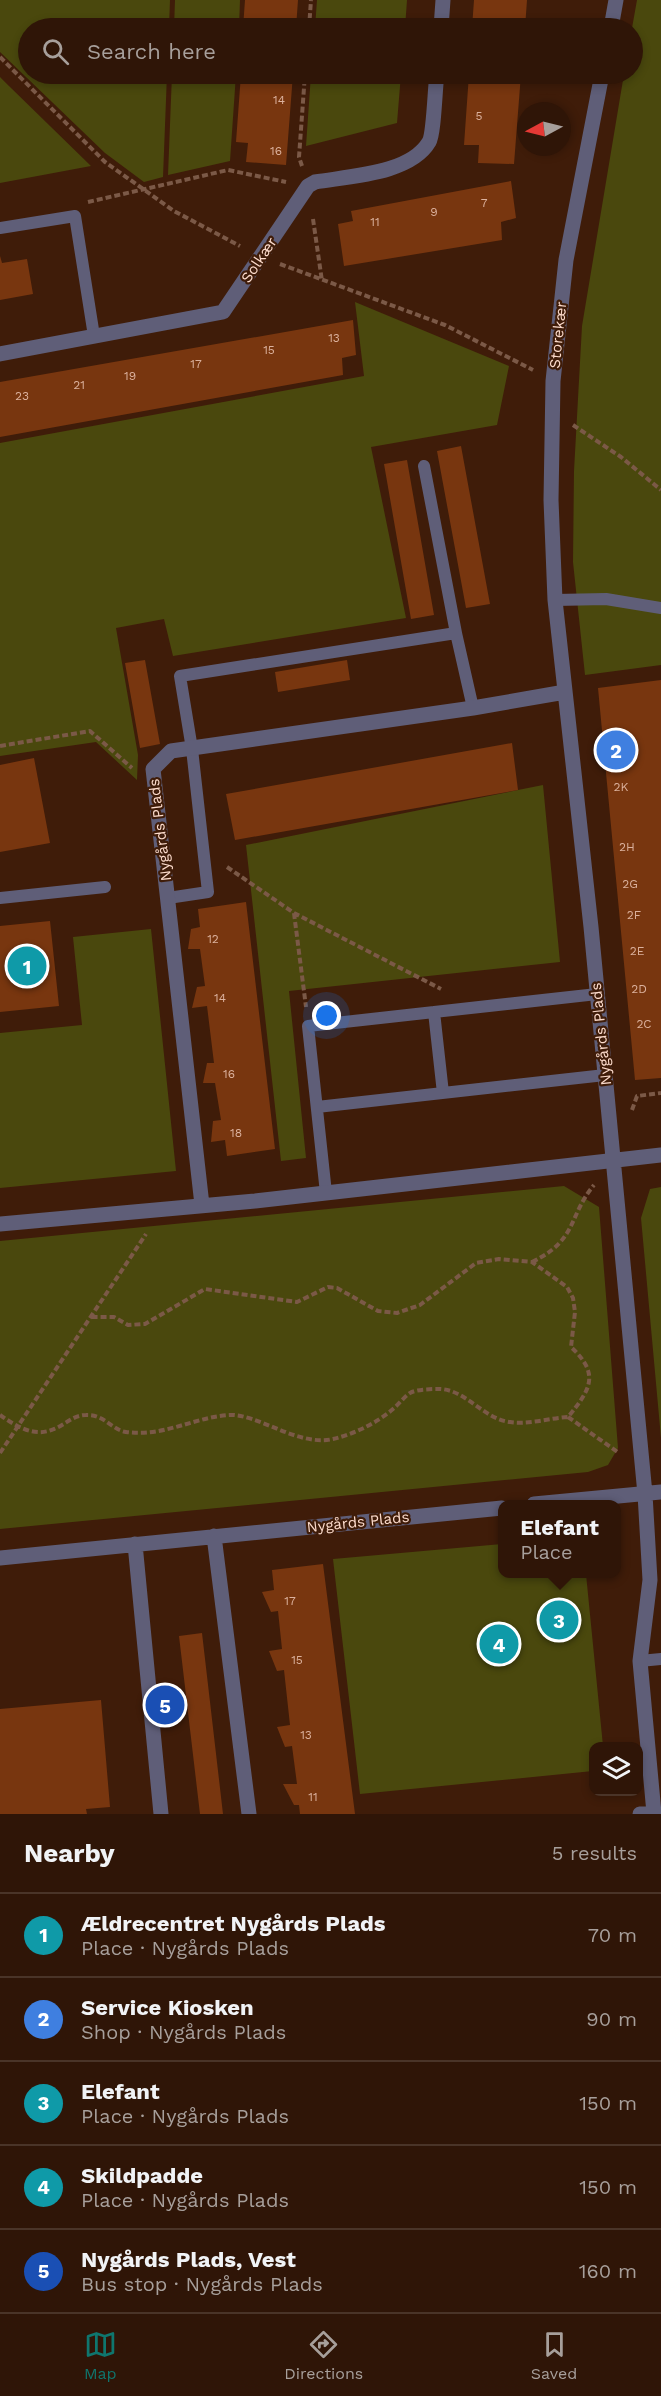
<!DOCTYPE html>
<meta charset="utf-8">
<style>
body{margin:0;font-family:"Work Sans",sans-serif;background:#371e11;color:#f1f3f6}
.controls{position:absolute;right:18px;bottom:18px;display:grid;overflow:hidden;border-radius:12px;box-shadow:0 3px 9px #0003}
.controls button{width:54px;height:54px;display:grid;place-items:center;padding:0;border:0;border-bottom:2px solid #4a3428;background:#2f1507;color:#f1f3f6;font:30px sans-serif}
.compass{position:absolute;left:517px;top:102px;width:54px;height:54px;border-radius:50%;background:#2f1507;box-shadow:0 3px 9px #0003;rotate:263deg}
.you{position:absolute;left:327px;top:1016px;width:21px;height:21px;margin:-15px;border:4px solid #fff;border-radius:50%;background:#1a73e8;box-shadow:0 0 0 9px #1a73e833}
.badge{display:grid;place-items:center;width:39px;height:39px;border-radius:50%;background:#0f766e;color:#fff;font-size:20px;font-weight:700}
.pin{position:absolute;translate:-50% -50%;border:3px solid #fff;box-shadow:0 2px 6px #0006}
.popup{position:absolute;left:498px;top:1500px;width:123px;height:78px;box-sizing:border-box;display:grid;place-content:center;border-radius:12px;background:#2f1507;filter:drop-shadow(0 2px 4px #0005);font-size:20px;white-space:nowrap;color:#a79f9b}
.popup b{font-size:22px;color:#f1f3f6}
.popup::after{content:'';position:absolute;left:50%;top:100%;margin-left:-12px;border:12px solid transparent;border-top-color:#2f1507}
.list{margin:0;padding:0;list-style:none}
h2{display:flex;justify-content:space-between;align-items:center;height:78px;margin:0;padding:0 24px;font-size:26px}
h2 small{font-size:20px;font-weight:400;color:#a79f9b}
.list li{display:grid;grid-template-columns:39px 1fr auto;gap:18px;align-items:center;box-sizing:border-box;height:84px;padding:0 24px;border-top:2px solid #4a3428}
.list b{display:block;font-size:22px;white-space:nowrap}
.list p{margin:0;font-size:20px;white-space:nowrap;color:#a79f9b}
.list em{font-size:20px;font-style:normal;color:#a79f9b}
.icon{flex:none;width:33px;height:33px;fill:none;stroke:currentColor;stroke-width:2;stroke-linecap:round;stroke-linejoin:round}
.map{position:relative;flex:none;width:661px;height:1814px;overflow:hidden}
.search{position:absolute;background:#2f1507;box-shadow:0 3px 9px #0003;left:18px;right:18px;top:18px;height:66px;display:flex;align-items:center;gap:15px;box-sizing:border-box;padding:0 21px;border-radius:33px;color:#a79f9b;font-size:22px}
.sheet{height:498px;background:#2f1507}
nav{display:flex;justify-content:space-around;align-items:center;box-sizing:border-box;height:84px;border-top:2px solid #4a3428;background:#2f1507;font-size:16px;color:#a79f9b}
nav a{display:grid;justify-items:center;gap:3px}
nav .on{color:#0f766e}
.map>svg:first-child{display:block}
.green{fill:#4a480d}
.building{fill:#78360f}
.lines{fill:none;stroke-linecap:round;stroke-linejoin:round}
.path{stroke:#7b5947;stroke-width:4;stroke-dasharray:6 3;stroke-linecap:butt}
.lane{stroke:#5f5e78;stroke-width:12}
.street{stroke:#5f5e78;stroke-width:15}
.labels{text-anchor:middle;stroke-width:4.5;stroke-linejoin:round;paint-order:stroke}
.number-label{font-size:12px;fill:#dcb29e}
.street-label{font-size:15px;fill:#fddccd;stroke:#3f1c09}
</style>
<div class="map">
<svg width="661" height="1814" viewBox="0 0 661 1814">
<rect width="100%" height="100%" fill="#3f1c09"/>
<path class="green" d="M 0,0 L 170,0 L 169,28 L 28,28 L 28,74 L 167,74 L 163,177 L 144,182 L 105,153 L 0,52 Z
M 175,0 L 240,0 L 239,28 L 174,28 Z
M 317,0 L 407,0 L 405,28 L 315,28 Z
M 637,0 L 661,0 L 661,665 L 585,675 L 573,562 L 574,471 L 582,326 L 624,74 L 632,74 L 632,28 Z
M 172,74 L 236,74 L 230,161 L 168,175 Z
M 311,74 L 401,74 L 397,123 L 306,146 Z
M 0,77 L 9,86 L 91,166 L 0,183 Z
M 355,302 L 509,366 L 497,425 L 371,447 L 406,618 L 173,656 L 164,619 L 116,628 L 138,755 L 137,780 L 96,742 L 0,756 L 0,443 L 364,376 Z
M 543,785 L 560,962 L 289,991 L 306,1158 L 281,1161 L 246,845 Z
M 151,929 L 176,1171 L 0,1188 L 0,1033 L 82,1025 L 73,937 Z
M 564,1186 L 599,1207 L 618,1448 L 608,1465 L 588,1472 L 0,1529 L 0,1241 Z
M 661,1187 L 661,1438 L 641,1218 L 650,1189 Z
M 502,1544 L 502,1574 L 586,1574 L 603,1746 L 594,1746 L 593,1771 L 360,1794 L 333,1559 Z"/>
<path class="building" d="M 245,0 L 298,0 L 296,28 L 243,28 Z
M 474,0 L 527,0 L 525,28 L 472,28 Z
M 241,74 L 293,74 L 286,165 L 246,162 L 248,143 L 236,142 Z
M 469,74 L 521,74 L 514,164 L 478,163 L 479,145 L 464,145 Z
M 511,181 L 516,218 L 501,222 L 502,240 L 344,266 L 338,224 L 353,221 L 351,211 Z
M 0,256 L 2,263 L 27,259 L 33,294 L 0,300 Z
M 353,320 L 356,355 L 342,358 L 343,375 L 0,437 L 0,382 Z
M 461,446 L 490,604 L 466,608 L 437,451 Z
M 407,460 L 434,615 L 411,619 L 384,464 Z
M 145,660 L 160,744 L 140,748 L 125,663 Z
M 347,660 L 350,680 L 278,692 L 275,672 Z
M 661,680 L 661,1078 L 635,1080 L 598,688 Z
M 512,743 L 518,790 L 235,840 L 226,794 Z
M 34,758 L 50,843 L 0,852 L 0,765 Z
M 246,902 L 275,1149 L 227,1156 L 225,1140 L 211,1142 L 213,1121 L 221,1120 L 215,1083 L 203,1083 L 207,1063 L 214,1063 L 207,1006 L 192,1008 L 197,987 L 205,986 L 200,949 L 188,949 L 191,929 L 200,927 L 198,909 Z
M 50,921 L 59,1006 L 0,1012 L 0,926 Z
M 323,1564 L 355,1814 L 300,1814 L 299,1805 L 294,1805 L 283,1784 L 297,1784 L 292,1746 L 285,1747 L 277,1727 L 290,1725 L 284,1670 L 277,1671 L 269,1651 L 282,1649 L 278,1611 L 271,1612 L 262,1592 L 274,1590 L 272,1570 Z
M 202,1633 L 223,1814 L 200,1814 L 179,1636 Z
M 101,1700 L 110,1807 L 86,1809 L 87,1814 L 0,1814 L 0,1709 Z"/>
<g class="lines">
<path class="path" d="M 309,28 L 311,0
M 0,57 L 105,162 L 174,211 L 240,246
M 302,166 L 299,157 L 305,74
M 88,202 L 228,170 L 286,182
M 313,219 L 322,281
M 280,264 L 445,325 L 533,370
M 573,425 L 621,457 L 661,490
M 0,746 L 90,731 L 132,768
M 227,867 L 294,913 L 441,989
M 294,913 L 306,1007
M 632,1110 L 637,1096 L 661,1093
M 532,1262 C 578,1240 568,1216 594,1185
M 0,1415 C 16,1426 34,1438 54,1429 C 65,1425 73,1415 86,1415 C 104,1414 112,1430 126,1432 C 164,1437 192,1418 228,1415 C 258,1413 297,1447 333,1439 C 354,1434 377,1423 393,1409 C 399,1404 404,1397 410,1393 C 417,1389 432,1389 441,1389 C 467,1391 484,1419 510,1422 C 527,1425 550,1418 568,1417 C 591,1389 600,1374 571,1347 L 575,1312 L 573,1298 L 567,1287 L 532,1262 L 499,1259 L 476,1263 L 420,1305 L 397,1313 L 378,1311 L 337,1288 L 328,1287 L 297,1302 L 205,1289 L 145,1324 L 128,1325 L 114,1317 L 92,1317
M 568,1417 L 619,1453
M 0,1453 L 146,1234"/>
<path class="lane" d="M 0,228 L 75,216 L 94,336
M 424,466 L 456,633
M 555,600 L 606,599 L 661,608
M 0,898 L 105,887
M 168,898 L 208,892 L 192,749 L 180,676 L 456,633 L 473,708
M 434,1012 L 443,1093
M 317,1107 L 605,1075
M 326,1193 L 308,1026 L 597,994
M 640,1661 L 661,1659"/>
<path class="street" d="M 441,28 L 443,0
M 611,28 L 616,0
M 602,74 L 566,260 L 553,381 L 551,500 L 555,600 L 591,927 L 645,1494 L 650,1580 L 640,1661 L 654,1813 L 640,1814
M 0,354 L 223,312 L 308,186 L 315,182 C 350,176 410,174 429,142 C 434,134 435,86 437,74
M 202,1205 L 153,769 L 171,751 L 473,708 L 565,692
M 0,1224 L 255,1201 L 661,1155
M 534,1504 L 661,1492
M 214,1536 L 249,1814
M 135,1544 L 161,1814
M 0,1558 L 502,1508"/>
</g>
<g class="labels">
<g class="number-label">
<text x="279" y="104">14</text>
<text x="479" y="120">5</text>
<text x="276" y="155">16</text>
<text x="484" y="207">7</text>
<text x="434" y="216">9</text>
<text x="375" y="226">11</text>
<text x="334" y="342">13</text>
<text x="269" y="354">15</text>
<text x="196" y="368">17</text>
<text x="130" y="380">19</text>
<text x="79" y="389">21</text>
<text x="22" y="400">23</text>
<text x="621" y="791">2K</text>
<text x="627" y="851">2H</text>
<text x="630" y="888">2G</text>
<text x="634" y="919">2F</text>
<text x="213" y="943">12</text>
<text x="637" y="955">2E</text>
<text x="639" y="993">2D</text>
<text x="220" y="1002">14</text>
<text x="644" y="1028">2C</text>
<text x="229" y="1078">16</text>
<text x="236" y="1137">18</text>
<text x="290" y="1605">17</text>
<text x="297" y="1664">15</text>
<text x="306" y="1739">13</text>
<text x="313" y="1801">11</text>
</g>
<g class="street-label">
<text transform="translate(259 260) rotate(-56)" y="5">Solkær</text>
<text transform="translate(558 335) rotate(-84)" y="5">Storekær</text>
<text transform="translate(160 830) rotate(-97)" y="5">Nygårds Plads</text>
<text transform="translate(601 1034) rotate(-96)" y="5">Nygårds Plads</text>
<text transform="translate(358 1522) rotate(-6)" y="5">Nygårds Plads</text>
</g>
</g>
</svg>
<div class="controls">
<button><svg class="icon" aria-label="layers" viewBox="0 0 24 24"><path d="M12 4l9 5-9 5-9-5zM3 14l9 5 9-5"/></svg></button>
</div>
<svg class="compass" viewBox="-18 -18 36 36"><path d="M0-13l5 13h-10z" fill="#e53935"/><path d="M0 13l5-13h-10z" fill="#a79f9b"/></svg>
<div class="you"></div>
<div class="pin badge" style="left:27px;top:966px;background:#0f9aa8">1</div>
<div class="pin badge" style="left:616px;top:750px;background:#3f7fe0">2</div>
<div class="pin badge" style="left:559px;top:1620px;background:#0f9aa8">3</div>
<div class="popup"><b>Elefant</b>Place</div>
<div class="pin badge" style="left:499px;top:1644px;background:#0f9aa8">4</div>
<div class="pin badge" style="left:165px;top:1705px;background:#1a4fb4">5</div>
<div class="search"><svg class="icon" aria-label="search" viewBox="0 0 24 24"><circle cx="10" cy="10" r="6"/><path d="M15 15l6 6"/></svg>Search here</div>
</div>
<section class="sheet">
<h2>Nearby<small>5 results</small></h2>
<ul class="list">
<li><span class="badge" style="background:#0f9aa8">1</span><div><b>Ældrecentret Nygårds Plads</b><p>Place · Nygårds Plads</p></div><em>70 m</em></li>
<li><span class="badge" style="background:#3f7fe0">2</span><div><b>Service Kiosken</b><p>Shop · Nygårds Plads</p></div><em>90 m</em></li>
<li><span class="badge" style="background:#0f9aa8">3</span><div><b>Elefant</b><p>Place · Nygårds Plads</p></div><em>150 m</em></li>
<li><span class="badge" style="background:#0f9aa8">4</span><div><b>Skildpadde</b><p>Place · Nygårds Plads</p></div><em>150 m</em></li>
<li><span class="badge" style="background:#1a4fb4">5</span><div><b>Nygårds Plads, Vest</b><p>Bus stop · Nygårds Plads</p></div><em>160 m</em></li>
</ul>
</section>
<nav>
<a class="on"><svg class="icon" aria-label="map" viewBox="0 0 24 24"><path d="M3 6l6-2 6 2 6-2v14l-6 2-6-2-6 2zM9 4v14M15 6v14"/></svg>Map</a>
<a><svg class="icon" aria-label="directions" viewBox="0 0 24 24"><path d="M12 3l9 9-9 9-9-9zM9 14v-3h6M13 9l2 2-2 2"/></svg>Directions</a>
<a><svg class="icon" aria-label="saved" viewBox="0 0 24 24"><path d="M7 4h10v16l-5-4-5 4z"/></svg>Saved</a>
</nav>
